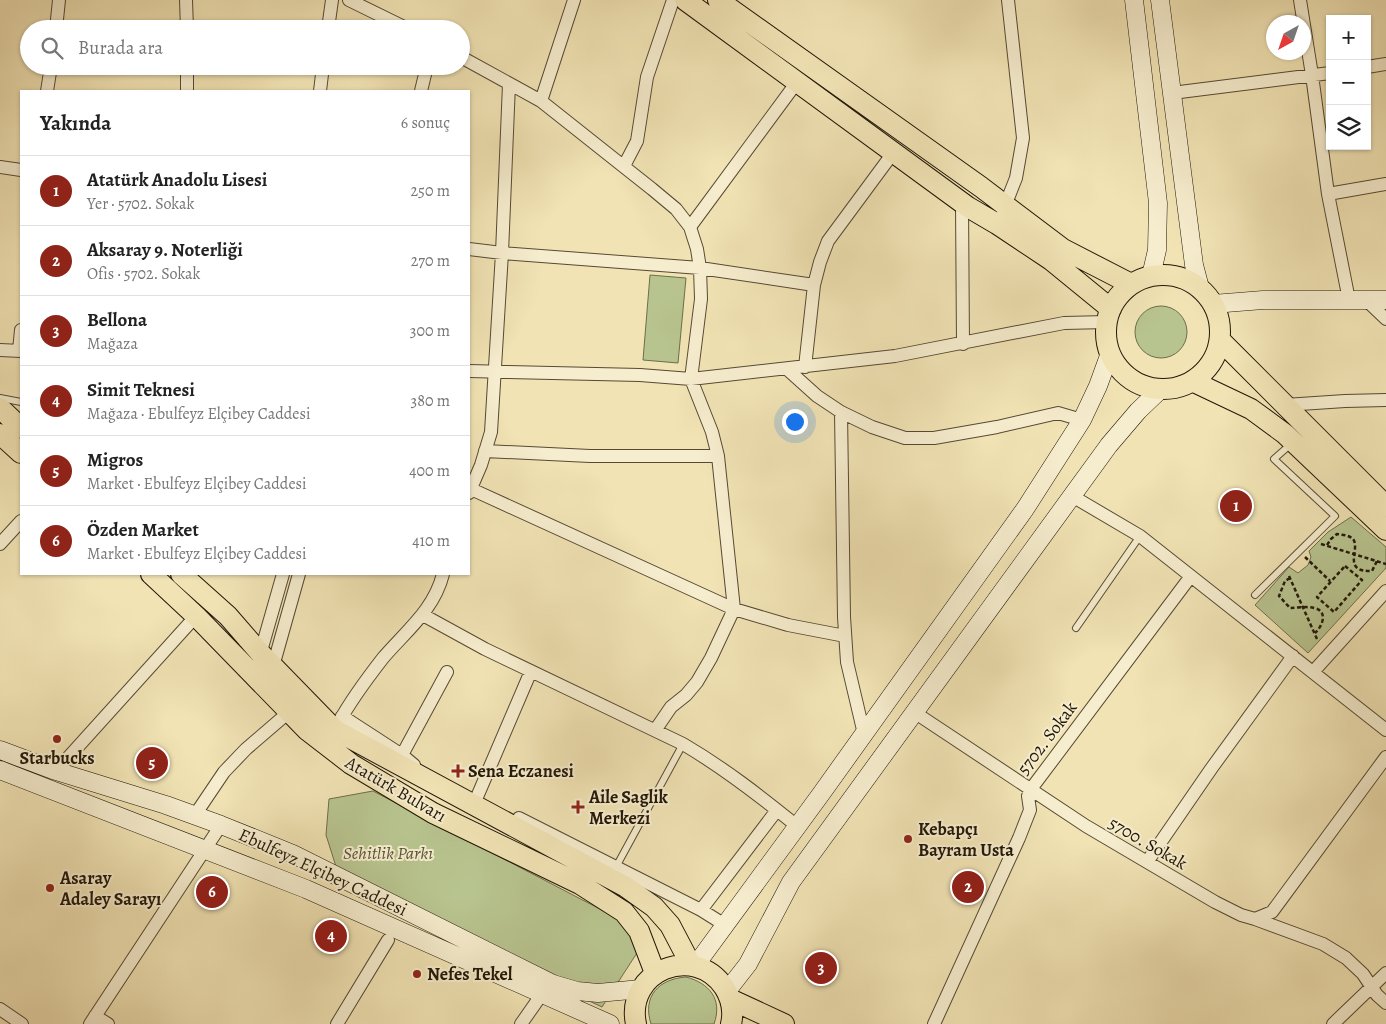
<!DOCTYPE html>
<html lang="tr">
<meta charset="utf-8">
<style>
body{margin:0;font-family:Alegreya,serif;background:#f2f2f2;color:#222}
.controls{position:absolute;right:15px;top:15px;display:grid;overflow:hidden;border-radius:0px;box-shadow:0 1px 4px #0004}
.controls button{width:45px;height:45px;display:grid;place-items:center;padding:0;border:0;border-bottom:1px solid #e0e0e0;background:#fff;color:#222;font:25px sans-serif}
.compass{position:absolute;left:1266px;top:15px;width:45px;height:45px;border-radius:50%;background:#fff;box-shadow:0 1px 4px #0004;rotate:220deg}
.you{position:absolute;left:794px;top:421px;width:18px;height:18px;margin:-12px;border:4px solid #fff;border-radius:50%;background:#1a73e8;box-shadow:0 0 0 8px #1a73e833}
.badge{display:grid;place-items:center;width:32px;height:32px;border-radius:50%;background:#8f2418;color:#fff;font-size:16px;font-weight:700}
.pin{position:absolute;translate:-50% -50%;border:2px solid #fff;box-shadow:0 1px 5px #0006}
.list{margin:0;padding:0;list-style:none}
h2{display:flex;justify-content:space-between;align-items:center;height:65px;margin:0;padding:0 20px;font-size:21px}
h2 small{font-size:16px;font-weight:400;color:#767676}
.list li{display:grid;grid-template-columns:32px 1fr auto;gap:15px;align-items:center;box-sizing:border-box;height:70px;padding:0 20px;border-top:1px solid #e0e0e0}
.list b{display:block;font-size:19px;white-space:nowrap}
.list p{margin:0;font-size:16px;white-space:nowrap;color:#767676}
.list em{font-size:16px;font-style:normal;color:#767676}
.icon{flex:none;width:28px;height:28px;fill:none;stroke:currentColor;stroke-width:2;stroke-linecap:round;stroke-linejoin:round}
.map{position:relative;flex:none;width:1386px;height:1024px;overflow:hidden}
.search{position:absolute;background:#fff;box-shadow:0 1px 4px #0004;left:20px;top:20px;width:450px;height:55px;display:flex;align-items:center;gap:12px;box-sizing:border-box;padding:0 18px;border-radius:28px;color:#767676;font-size:19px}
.panel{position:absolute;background:#fff;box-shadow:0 1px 4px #0004;left:20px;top:90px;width:450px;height:485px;border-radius:0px}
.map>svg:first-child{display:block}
.green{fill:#b8c48f;stroke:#6c6e4c}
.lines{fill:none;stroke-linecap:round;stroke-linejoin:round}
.lane-casing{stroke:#554a33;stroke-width:8}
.street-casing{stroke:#554a33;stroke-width:14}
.secondary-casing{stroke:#211708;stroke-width:19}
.primary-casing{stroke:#211708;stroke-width:22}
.path{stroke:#211708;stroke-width:2.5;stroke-dasharray:4 2.5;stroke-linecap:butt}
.lane{stroke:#f6edce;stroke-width:6}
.street{stroke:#f6edce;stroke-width:12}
.secondary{stroke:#f6edce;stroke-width:18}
.primary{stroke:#f1e3b4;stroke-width:20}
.poi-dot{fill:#8f2418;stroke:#f6edce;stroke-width:2}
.labels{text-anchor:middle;stroke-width:4;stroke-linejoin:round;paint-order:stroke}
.street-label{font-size:18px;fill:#211708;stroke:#f6edce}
.poi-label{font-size:18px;font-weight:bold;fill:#211708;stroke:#f6edce;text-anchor:start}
.park-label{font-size:18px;font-style:italic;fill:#565437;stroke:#f6edce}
</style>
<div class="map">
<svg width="1386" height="1024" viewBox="0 0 1386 1024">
<rect width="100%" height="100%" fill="#f1e3b4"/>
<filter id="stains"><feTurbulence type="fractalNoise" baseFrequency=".004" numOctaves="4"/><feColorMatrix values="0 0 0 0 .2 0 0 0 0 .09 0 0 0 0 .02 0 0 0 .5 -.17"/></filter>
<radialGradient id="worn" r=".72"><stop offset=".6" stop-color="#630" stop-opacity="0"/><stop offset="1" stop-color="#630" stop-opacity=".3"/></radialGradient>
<path class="green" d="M 650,275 L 686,278 L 678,363 L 643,360 Z
M1135 332a26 26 0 1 1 52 0a26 26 0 1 1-52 0Z
M 1351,517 L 1386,547 L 1386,568 L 1308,653 L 1255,605 L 1289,567 L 1298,573 L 1308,565 L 1311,557 L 1309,551 L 1328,532 Z
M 373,791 L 623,921 L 646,939 L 602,1007 L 359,894 L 339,876 L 326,835 L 329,799 Z
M 686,977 C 709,983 723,999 714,1024 L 651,1024 C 642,996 659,979 686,977 Z"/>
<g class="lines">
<defs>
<path id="lane" d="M 0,398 L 21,402
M 1255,595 L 1335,516 L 1274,459 L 1291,444
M 1076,628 L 1140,536
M 616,867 L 683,744"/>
<path id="street" d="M 186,0 L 187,29
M 349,0 L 408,29
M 1300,0 L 1312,75 L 1328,194 L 1349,300
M 56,29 L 59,0
M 328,29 L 332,0
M 461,57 L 541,101 L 652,189 L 676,209 L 690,227 L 697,249 L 700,268 L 701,299 L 691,379 L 712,432 L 718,456 L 734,609 L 711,658 L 697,682 L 686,695 L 671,707 L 656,729
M 187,66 L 187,91
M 1367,67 L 1386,64
M 47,91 L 51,66
M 320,91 L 323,66
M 421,91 L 427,66
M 1172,93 L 1330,73
M 541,101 L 574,0
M 624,166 L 637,141 L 647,77 L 673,0
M 0,167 L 21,170
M 1328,194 L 1386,184
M 962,203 L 963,344
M 1003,211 L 1016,178 L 1023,138 L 1008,0
M 690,227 L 797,82
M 469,249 L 502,253 L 700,268 L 814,285
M 1366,300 L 1386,319
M 0,350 L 21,351
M 19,351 L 21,330
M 805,367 L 814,285 L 820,262 L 828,241 L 893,153
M 787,369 L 817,396 L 841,412 L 844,617 L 847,662 L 864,734
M 469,371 L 640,375 L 691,379 L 895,356 L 1064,323 L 1107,322
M 1285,405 L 1345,401 L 1386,400
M 841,412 L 872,427 L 905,438 L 934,438 L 997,427 L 1058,413 L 1082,420
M 485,451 L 590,456 L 718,456
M 471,489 L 734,609 L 788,625 L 845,636
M 469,493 L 481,465 L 491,432 L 502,253 L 509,84
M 1072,496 L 1140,536 L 1386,730
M 0,544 L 21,521
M 423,615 L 485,649 L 683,744 C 724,768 760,796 797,826
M 259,658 L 283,574
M 272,670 L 299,574
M 1313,672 L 1386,591
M 914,712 L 1086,826 L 1215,902 L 1241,915 L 1255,919 L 1323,944 L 1346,958 L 1363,974 L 1377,995 L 1386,1003
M 342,716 L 402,755 L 414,765
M 339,722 C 350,702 369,676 383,658 C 406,631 434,610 443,574
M 402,755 L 447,672
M 56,771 L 196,616
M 477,797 L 531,671
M 195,815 L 224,772 L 246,749 L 289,712
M 519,818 L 701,910 L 725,925
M 1147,862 L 1211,769 L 1293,656
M 701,910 L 777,810
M 1255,919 L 1272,912 L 1386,757
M 0,1009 L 22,1024
M 95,1016 L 108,1024
M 90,1024 L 221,825
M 337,1024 L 388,940
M 521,1024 L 542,994
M 934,1024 L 1019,838 L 1030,810 L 1028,796 L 1031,789 L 1191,576
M 1333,1024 L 1386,973"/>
<path id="secondary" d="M 1134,0 L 1158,203 L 1157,250 L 1151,276
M 1160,0 L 1194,265 L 1200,288
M 1213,304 L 1263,300 L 1386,300
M 0,750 L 56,771 L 166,805 L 221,825 L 293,854 L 553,984 L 577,991 L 598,993 L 641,989
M 0,770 L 306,889 L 610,1024
M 695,966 L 821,794 L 1025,509 L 1082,420 L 1098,386 L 1110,353
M 727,991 L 748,964 L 791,882 L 1109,445 L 1138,411 L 1161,389"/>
<path id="primary" d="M 685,0 L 968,207 L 997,224 L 1051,260 L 1111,309
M 718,0 L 981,187 L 1063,249 L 1131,284
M1106 332a57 57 0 1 1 114 0a57 57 0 1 1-114 0Z
M 1220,340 L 1386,506
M 1192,381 L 1251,409 L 1285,434 L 1386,530
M 0,408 L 21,428
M 0,434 L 21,453
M 151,574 L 196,616 L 307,730 L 351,764 L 433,813 L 580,884 L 624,912 L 639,931 L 655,973
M 181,574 L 228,616 L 261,654 L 335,730 L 626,887 L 654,907 L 670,925 L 691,965
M 730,999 L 784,1024
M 636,1024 C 625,971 694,943 724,987 C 731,998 734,1011 731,1024"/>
</defs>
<use href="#lane" class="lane-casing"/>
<use href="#street" class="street-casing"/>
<use href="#secondary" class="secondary-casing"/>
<use href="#primary" class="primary-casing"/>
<path class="path" d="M 1321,544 L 1386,564
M 1327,545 L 1331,539 L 1337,534 C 1343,535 1349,535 1353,539 C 1361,549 1341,572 1372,571 L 1377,561
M 1305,557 L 1330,581
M 1345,566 L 1362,580 L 1334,612 L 1317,597 Z
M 1289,576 L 1317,639
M 1290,578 L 1285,581 L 1279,596 L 1290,608 C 1297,608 1307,606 1314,608 C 1329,611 1322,627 1315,633"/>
<use href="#lane" class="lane"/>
<use href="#street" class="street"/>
<use href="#secondary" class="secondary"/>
<use href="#primary" class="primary"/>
</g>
<g class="poi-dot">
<circle cx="57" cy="739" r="5"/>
<path d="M455.5 763.5h5v5h5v5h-5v5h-5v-5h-5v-5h5z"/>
<path d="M575.5 799.5h5v5h5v5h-5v5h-5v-5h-5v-5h5z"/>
<circle cx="908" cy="839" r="5"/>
<circle cx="50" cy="888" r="5"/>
<circle cx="417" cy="974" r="5"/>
</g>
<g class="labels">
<g class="street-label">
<text transform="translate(1047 738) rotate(-53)" y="6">5702. Sokak</text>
<text transform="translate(396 789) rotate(30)" y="6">Atatürk Bulvarı</text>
<text transform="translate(1148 843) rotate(30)" y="6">5700. Sokak</text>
<text transform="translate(323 872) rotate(25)" y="6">Ebulfeyz Elçibey Caddesi</text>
</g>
<g class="poi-label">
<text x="57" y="764" text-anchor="middle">Starbucks</text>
<text x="468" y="777">Sena Eczanesi</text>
<text x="589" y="803">Aile Saglik<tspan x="589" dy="21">Merkezi</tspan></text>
<text x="918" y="835">Kebapçı<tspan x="918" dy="21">Bayram Usta</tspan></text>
<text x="60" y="884">Asaray<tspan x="60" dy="21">Adaley Sarayı</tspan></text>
<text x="427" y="980">Nefes Tekel</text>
</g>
<g class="park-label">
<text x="388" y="859">Sehitlik Parkı</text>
</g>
</g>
<rect width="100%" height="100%" filter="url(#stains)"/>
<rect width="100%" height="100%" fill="url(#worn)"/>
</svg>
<div class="controls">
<button>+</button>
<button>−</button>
<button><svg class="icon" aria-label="layers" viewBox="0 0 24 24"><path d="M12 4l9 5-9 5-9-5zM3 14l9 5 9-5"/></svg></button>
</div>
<svg class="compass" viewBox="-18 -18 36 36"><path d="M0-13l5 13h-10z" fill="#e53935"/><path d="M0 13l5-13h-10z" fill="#767676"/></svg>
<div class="you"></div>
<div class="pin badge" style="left:1236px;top:506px">1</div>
<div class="pin badge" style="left:968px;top:887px">2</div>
<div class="pin badge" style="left:821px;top:968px">3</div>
<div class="pin badge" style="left:331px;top:936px">4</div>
<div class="pin badge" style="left:152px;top:763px">5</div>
<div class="pin badge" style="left:212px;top:892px">6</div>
<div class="search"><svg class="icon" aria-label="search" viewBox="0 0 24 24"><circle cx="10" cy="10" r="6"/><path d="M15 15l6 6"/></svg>Burada ara</div>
<section class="panel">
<h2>Yakında<small>6 sonuç</small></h2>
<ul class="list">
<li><span class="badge">1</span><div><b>Atatürk Anadolu Lisesi</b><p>Yer · 5702. Sokak</p></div><em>250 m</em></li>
<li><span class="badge">2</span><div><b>Aksaray 9. Noterliği</b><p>Ofis · 5702. Sokak</p></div><em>270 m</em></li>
<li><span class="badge">3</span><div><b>Bellona</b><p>Mağaza</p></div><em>300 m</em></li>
<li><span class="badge">4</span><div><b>Simit Teknesi</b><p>Mağaza · Ebulfeyz Elçibey Caddesi</p></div><em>380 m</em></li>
<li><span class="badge">5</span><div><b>Migros</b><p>Market · Ebulfeyz Elçibey Caddesi</p></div><em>400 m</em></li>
<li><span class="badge">6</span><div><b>Özden Market</b><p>Market · Ebulfeyz Elçibey Caddesi</p></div><em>410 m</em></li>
</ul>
</section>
</div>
